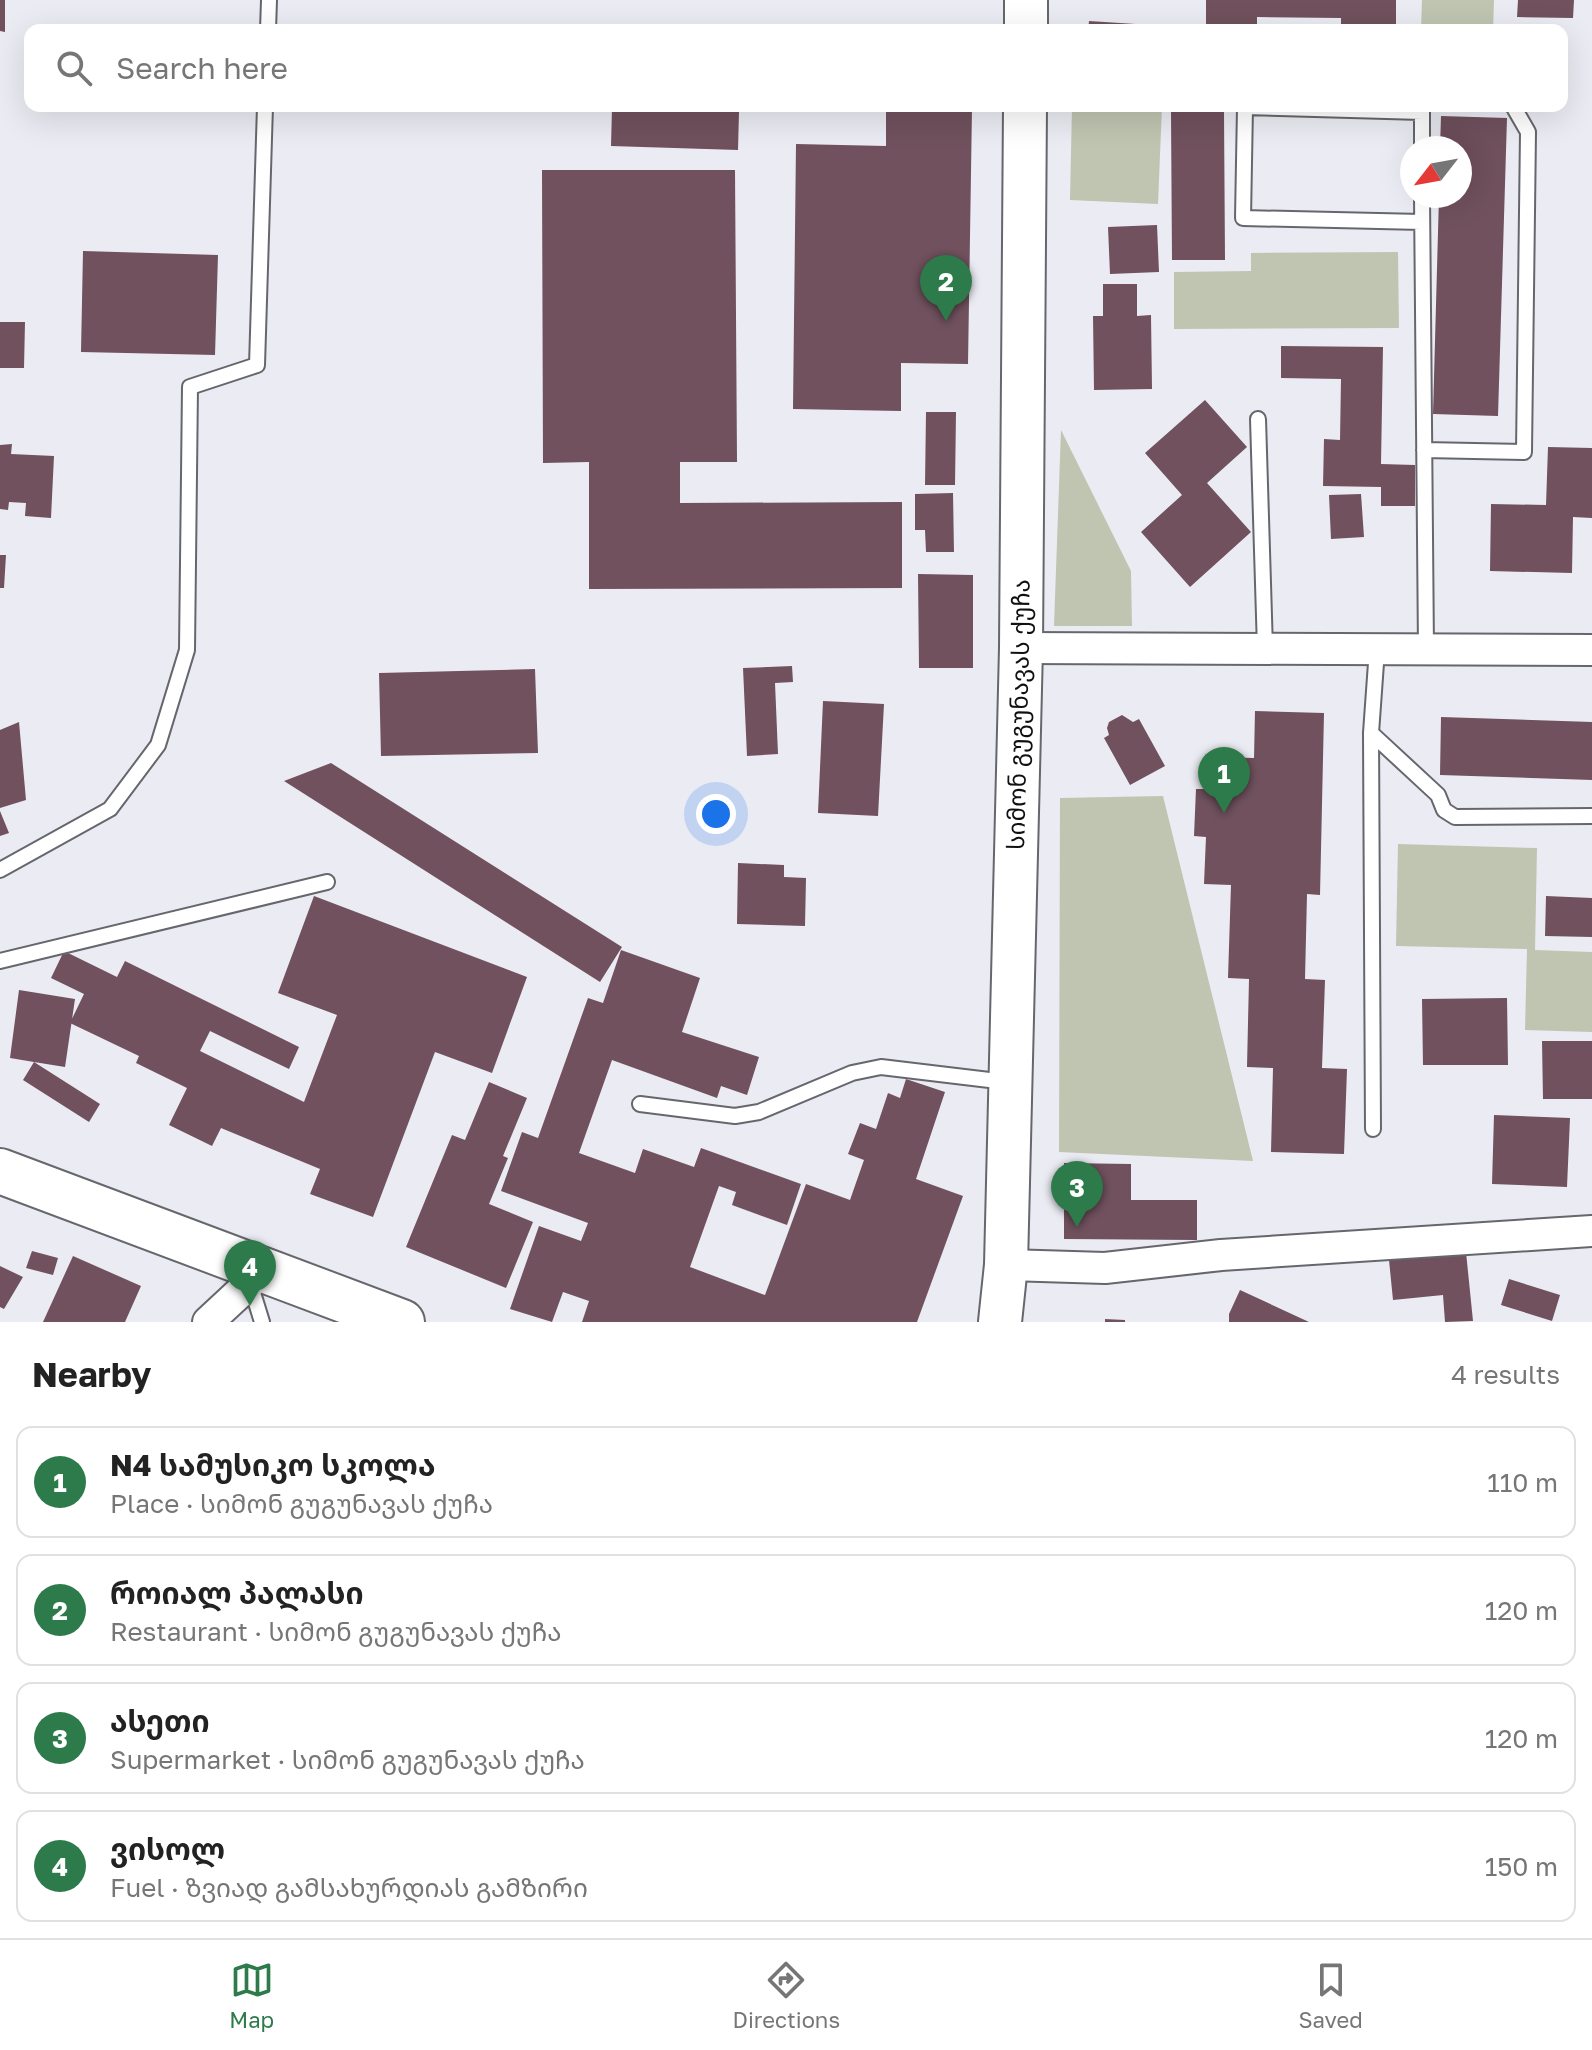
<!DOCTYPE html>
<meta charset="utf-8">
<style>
body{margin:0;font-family:"Golos Text","Noto Sans Georgian",sans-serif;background:#f2f2f2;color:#222}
.compass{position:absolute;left:1400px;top:136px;width:72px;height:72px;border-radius:50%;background:#fff;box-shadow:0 8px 32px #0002;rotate:239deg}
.you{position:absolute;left:716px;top:814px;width:28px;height:28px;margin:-20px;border:6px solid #fff;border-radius:50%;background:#1a73e8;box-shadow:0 0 0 12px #1a73e833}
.badge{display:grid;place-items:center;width:52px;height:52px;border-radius:50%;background:#2d7b4a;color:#fff;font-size:26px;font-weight:700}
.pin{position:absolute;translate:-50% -66px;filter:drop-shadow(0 2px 4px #0008)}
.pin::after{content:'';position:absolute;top:42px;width:28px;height:24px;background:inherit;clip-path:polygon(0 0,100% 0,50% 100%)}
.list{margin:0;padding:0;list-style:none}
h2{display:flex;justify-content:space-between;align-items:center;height:104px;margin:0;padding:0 32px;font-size:34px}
h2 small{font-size:26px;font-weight:400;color:#767676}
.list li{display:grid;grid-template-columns:52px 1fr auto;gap:24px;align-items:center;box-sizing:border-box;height:112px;margin:0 16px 16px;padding:0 16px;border:2px solid #e0e0e0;border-radius:16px}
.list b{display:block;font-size:30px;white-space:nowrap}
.list p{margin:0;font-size:26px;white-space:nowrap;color:#767676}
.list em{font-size:26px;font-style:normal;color:#767676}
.icon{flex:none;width:44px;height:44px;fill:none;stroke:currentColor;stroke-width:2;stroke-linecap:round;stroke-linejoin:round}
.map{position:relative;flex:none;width:1592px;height:1322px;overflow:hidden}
.search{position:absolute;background:#fff;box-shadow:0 8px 32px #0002;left:24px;right:24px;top:24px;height:88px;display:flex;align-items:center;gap:20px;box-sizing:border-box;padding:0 28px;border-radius:16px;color:#767676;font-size:30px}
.sheet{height:616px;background:#fff}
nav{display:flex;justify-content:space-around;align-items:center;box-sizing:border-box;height:112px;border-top:2px solid #e0e0e0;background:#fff;font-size:22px;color:#767676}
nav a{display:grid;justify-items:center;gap:4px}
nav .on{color:#2d7b4a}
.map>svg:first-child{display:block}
.green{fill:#bfc5b1}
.building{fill:#70515d}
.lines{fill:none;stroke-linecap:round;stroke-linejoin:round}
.service-casing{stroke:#66666d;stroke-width:18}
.minor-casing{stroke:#66666d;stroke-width:34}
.secondary-casing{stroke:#66666d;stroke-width:46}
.primary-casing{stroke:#66666d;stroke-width:48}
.service{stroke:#fff;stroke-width:14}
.minor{stroke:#fff;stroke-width:30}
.secondary{stroke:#fff;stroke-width:42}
.primary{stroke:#fff;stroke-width:44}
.labels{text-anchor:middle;stroke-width:8;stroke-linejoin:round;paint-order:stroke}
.street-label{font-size:24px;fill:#101013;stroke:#f9f9fe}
</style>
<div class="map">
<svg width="1592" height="1322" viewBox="0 0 1592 1322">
<rect width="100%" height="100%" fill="#ebebf3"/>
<path class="green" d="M 1422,0 L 1494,0 L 1493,30 L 1421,30 Z
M 1072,106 L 1162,106 L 1158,204 L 1070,200 Z
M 1398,252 L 1399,328 L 1174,329 L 1174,272 L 1251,271 L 1251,253 Z
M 1061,430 L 1131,571 L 1132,626 L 1054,626 Z
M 1163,796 L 1253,1161 L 1059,1152 L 1060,798 Z
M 1398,844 L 1537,848 L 1535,950 L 1592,952 L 1592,1032 L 1525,1030 L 1527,949 L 1396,946 Z"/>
<path class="building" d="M 0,0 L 5,0 L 5,32 L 0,31 Z
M 1206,0 L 1396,0 L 1396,28 L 1341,30 L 1341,18 L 1257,17 L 1257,30 L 1206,30 Z
M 1518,0 L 1574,0 L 1573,18 L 1517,17 Z
M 1089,21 L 1197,28 L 1197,30 L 1088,30 Z
M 886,106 L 972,108 L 968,364 L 901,363 L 901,411 L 793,409 L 796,144 L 886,146 Z
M 612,108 L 739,112 L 738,150 L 611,146 Z
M 1171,112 L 1224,112 L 1225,260 L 1172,260 Z
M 1441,116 L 1507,118 L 1498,416 L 1433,414 L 1439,196 L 1460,196 L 1460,148 L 1440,148 Z
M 542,170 L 735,170 L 737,462 L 680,462 L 680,503 L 902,502 L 902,588 L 589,589 L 589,462 L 543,463 Z
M 1157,225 L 1159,272 L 1110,274 L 1108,227 Z
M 83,251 L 218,255 L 215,355 L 81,352 Z
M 1103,284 L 1137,284 L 1137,316 L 1151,315 L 1152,389 L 1094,390 L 1093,316 L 1103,316 Z
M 0,322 L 25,322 L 24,368 L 0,368 Z
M 1281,346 L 1383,347 L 1381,464 L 1415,465 L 1415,506 L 1381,506 L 1381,487 L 1323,486 L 1324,439 L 1340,440 L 1341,379 L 1281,378 Z
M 1205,400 L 1247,447 L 1207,483 L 1251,532 L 1190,587 L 1141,532 L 1182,495 L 1145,453 Z
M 926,412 L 956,412 L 955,485 L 925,485 Z
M 12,444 L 11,454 L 54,456 L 51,518 L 25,516 L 26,503 L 9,502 L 8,510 L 0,509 L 0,445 Z
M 1548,447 L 1592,448 L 1592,518 L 1573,517 L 1572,573 L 1490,571 L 1491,504 L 1546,505 Z
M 953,493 L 954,552 L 926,552 L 925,530 L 915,530 L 915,494 Z
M 1361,494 L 1364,537 L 1331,539 L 1329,495 Z
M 0,555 L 6,555 L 4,588 L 0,588 Z
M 918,574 L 973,575 L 973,668 L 919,668 Z
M 792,666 L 793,682 L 775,683 L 778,754 L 747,756 L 743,668 Z
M 535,669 L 538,753 L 381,756 L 379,673 Z
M 823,701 L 884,704 L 878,816 L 818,813 Z
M 1255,711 L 1324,713 L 1320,895 L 1307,894 L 1305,979 L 1325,980 L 1322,1068 L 1347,1069 L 1344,1154 L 1271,1152 L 1273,1068 L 1247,1067 L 1249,979 L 1228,978 L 1231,885 L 1204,884 L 1206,837 L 1194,836 L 1196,789 L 1207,789 L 1208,757 L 1254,758 Z
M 1122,715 L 1133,722 L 1139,719 L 1165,766 L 1130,785 L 1104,738 L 1109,735 L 1107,728 L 1109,722 Z
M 1441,717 L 1592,722 L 1592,780 L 1440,775 Z
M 19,722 L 26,800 L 0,808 L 0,730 Z
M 331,763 L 622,947 L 600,982 L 284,781 Z
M 0,811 L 9,833 L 0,836 Z
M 738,863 L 784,865 L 784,877 L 806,878 L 805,926 L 737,924 Z
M 314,896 L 527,977 L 492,1073 L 435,1052 L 373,1217 L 310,1194 L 320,1169 L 221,1128 L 212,1146 L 169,1125 L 187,1088 L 136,1063 L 139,1056 L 70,1023 L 84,994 L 51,978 L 64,951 L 117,977 L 125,961 L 299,1047 L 289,1069 L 210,1031 L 200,1051 L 304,1102 L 337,1015 L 278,993 Z
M 1546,896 L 1592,898 L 1592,937 L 1545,936 Z
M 621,950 L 700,978 L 682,1032 L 759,1057 L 747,1095 L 721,1086 L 717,1098 L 612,1060 L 579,1153 L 635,1173 L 643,1149 L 694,1167 L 701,1148 L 801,1184 L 787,1225 L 732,1205 L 736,1192 L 719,1186 L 690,1267 L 765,1295 L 806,1184 L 850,1200 L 864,1160 L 848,1154 L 860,1123 L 876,1129 L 888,1093 L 900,1098 L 906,1079 L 945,1092 L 916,1179 L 963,1196 L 917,1322 L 582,1322 L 589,1301 L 563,1292 L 552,1322 L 510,1309 L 539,1226 L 581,1241 L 588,1223 L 501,1191 L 522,1132 L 538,1138 L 588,998 L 603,1003 Z
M 19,990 L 75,999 L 65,1067 L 34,1062 L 100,1104 L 89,1122 L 23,1080 L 34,1062 L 10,1058 Z
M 1507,998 L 1508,1065 L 1423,1065 L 1422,999 Z
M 1542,1041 L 1592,1041 L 1592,1099 L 1543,1099 Z
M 489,1082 L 527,1098 L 503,1156 L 508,1158 L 489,1204 L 533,1222 L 506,1288 L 406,1247 L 452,1135 L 465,1140 Z
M 1494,1115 L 1570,1118 L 1567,1187 L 1492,1184 Z
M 1064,1163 L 1131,1164 L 1131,1200 L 1197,1200 L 1197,1240 L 1064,1239 Z
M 32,1251 L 58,1258 L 53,1275 L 26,1268 Z
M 1466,1252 L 1473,1321 L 1445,1322 L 1443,1295 L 1393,1300 L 1389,1260 Z
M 73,1256 L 141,1286 L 125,1322 L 43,1322 Z
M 0,1266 L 23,1277 L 4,1309 L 0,1307 Z
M 1509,1279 L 1560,1295 L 1552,1321 L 1501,1305 Z
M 1240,1290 L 1309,1322 L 1229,1322 L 1229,1314 Z
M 1105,1319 L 1125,1320 L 1125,1322 L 1105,1322 Z"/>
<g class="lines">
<defs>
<path id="service" d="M 268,30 L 269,0
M 1422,106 L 1422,148
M 1422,112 L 1245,107 L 1243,218 L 1422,222
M 1422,196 L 1426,650
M 1258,419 L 1265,649
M 1424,450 L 1524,452 L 1528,132 L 1513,106
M 1377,649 L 1371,733 L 1438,795 L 1444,810 L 1455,817 L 1592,816
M 1371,733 L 1373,1129
M 0,870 L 110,809 L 158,745 L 187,650 L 190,387 L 257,365 L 265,106
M 0,961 L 327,882
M 640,1104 L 735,1116 L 759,1112 L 852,1073 L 881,1067 L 1006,1082
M 250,1283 L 262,1322"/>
<path id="minor" d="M 1021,648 L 1592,650
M 1006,1265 L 1105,1268 L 1221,1255 L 1592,1231
M 208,1322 L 250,1283 L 253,1267"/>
<g id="secondary">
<path d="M 1026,30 L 1026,0"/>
<path id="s1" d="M 1000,1322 L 1006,1265 L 1021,648 L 1025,106"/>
</g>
<path id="primary" d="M 0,1171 L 402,1322"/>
</defs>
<use href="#service" class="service-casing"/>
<use href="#minor" class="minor-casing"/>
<use href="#secondary" class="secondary-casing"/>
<use href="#primary" class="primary-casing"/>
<use href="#service" class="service"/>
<use href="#minor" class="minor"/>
<use href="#secondary" class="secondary"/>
<use href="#primary" class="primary"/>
</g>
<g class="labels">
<g class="street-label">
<text dy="8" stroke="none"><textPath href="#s1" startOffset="608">სიმონ გუგუნავას ქუჩა</textPath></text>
</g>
</g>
</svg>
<svg class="compass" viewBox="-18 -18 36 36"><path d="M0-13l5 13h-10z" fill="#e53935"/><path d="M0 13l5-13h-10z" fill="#767676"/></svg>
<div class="you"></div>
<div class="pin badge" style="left:1224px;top:813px">1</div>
<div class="pin badge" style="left:946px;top:321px">2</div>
<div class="pin badge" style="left:1077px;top:1227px">3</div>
<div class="pin badge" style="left:250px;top:1306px">4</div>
<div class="search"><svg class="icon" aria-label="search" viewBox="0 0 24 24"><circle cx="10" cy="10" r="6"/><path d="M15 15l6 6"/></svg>Search here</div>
</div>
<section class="sheet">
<h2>Nearby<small>4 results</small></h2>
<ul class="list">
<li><span class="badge">1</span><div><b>N4 სამუსიკო სკოლა</b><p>Place · სიმონ გუგუნავას ქუჩა</p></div><em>110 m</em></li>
<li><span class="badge">2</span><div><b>როიალ პალასი</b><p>Restaurant · სიმონ გუგუნავას ქუჩა</p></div><em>120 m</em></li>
<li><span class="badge">3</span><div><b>ასეთი</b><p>Supermarket · სიმონ გუგუნავას ქუჩა</p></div><em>120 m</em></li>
<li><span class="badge">4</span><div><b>ვისოლ</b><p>Fuel · ზვიად გამსახურდიას გამზირი</p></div><em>150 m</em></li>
</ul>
</section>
<nav>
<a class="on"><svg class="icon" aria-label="map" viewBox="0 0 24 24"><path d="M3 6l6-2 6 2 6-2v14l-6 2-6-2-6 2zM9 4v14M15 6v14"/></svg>Map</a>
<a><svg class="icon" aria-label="directions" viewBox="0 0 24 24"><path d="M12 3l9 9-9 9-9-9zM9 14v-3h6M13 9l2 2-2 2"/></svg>Directions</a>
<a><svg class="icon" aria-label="saved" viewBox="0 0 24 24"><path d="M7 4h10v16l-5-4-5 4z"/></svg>Saved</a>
</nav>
